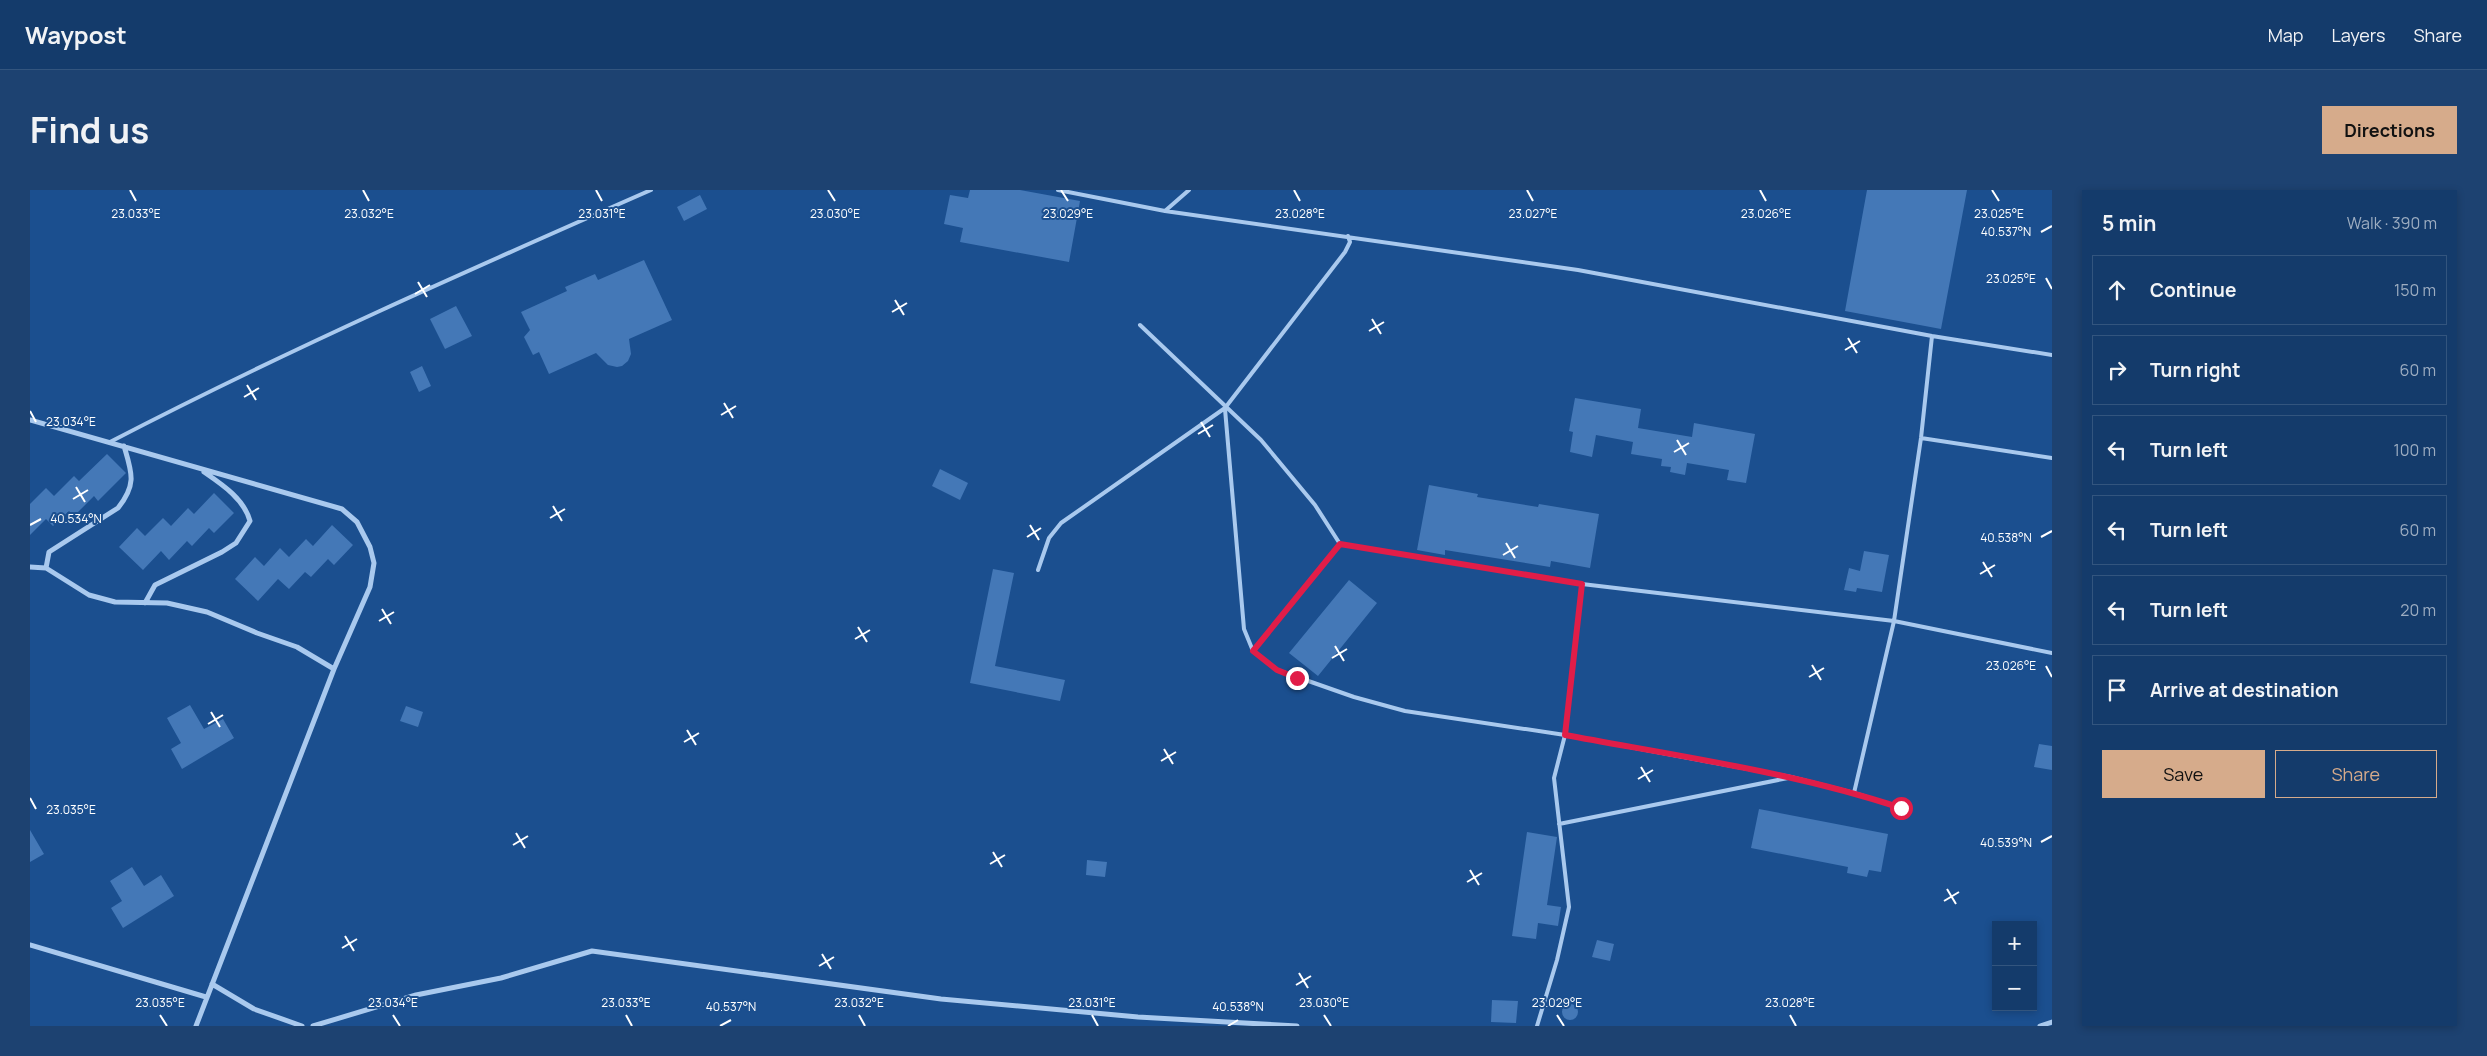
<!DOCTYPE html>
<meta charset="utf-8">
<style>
body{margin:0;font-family:Manrope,sans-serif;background:#1d4271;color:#f1f3f6}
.controls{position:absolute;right:15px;bottom:15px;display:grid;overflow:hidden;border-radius:0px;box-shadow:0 2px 8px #0003}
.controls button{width:45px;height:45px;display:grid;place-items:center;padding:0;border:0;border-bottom:1px solid #33557e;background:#143b6b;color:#f1f3f6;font:25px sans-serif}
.stop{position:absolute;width:15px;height:15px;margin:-11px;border:4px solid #e11d48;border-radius:50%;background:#fff}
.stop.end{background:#e11d48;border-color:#fff;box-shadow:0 1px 5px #0008}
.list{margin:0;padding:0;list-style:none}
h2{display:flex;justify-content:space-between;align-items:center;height:65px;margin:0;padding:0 20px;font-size:21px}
h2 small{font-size:16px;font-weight:400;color:#9dadc1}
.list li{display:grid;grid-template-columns:32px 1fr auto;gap:15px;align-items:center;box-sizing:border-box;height:70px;margin:0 10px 10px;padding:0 10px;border:1px solid #33557e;border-radius:0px}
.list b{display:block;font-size:19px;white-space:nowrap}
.list em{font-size:16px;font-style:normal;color:#9dadc1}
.actions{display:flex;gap:10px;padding:15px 20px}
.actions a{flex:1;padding:11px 0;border:1px solid #d6ab8b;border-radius:0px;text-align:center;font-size:18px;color:#d6ab8b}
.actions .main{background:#d6ab8b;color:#111}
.icon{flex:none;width:28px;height:28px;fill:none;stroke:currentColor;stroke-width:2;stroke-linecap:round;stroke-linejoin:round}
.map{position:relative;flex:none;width:2022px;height:836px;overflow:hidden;border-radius:0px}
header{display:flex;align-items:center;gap:30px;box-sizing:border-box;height:70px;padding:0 25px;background:#143b6b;border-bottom:1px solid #33557e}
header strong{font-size:24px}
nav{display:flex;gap:28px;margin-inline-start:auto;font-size:18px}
.intro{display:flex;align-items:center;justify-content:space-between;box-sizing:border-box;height:120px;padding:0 30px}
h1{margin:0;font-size:35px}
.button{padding:12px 22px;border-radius:0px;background:#d6ab8b;color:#111;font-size:18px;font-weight:700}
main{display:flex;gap:30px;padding:0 30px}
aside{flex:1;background:#143b6b;border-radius:0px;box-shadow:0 2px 8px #0003}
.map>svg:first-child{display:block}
.building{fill:#4478b7}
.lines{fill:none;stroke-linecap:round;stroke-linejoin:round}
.service{stroke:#a9c9ee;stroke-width:4}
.minor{stroke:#a9c9ee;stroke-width:5}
.route{stroke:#e11d48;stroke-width:6}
.ticks{fill:none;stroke:#fff;stroke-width:2}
.ticks-label{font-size:12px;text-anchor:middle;fill:#fff;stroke:#1b4f8f;stroke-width:4;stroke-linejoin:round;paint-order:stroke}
</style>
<header>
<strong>Waypost</strong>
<nav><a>Map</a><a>Layers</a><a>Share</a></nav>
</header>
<div class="intro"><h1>Find us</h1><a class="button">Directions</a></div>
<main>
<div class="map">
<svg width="2022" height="836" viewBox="0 0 2022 836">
<rect width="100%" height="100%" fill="#1b4f8f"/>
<path class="building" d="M 940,0 L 990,0 L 1050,11 L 1039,72 L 930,52 L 933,38 L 914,34 L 920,5 L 938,8 Z
M 1837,0 L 1937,0 L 1911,139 L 1815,121 Z
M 670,5 L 677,19 L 654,31 L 647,17 Z
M 614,70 L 642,130 L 599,149 L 601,164 L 598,171 L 592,176 L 587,177 L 578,175 L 566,163 L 519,184 L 509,162 L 503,165 L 494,147 L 500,140 L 491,122 L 537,101 L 535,97 L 565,84 L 568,90 Z
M 426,116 L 442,146 L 415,159 L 400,129 Z
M 392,176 L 401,196 L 389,202 L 380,182 Z
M 1545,208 L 1611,219 L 1608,238 L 1662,247 L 1664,233 L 1725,244 L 1716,293 L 1697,290 L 1699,280 L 1657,273 L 1655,285 L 1640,282 L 1641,277 L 1631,276 L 1632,269 L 1601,264 L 1603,252 L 1566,245 L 1562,267 L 1540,262 L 1543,242 L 1539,241 Z
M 77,264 L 96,283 L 68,311 L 64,306 L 44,326 L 39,321 L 23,336 L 16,329 L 0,345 L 0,314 L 16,298 L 24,306 L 44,286 L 49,291 Z
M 910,279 L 938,293 L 930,310 L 902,296 Z
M 1399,295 L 1448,304 L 1447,307 L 1508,317 L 1509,314 L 1569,324 L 1560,378 L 1521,371 L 1520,377 L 1415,360 L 1415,365 L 1387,360 Z
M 184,303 L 204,323 L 184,343 L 179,338 L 162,356 L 157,351 L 139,370 L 131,361 L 113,380 L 89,357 L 107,338 L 115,346 L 133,328 L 141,336 L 158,318 L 164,324 Z
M 302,335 L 323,355 L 304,375 L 298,369 L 281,387 L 275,382 L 259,399 L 248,389 L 228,411 L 205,389 L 225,367 L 234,376 L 250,358 L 259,367 L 276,349 L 283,356 Z
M 1834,361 L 1859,365 L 1852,402 L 1827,398 L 1826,402 L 1814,400 L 1819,378 L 1830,381 Z
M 963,379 L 984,383 L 965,476 L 1035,490 L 1030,511 L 940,493 Z
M 1319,390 L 1347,413 L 1288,486 L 1259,463 Z
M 160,515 L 174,539 L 193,529 L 204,548 L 152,579 L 141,559 L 151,553 L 137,528 Z
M 376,516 L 393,522 L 388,537 L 370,531 Z
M 2009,554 L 2022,556 L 2022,580 L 2004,577 Z
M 1729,619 L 1858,644 L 1851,682 L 1839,680 L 1837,687 L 1817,683 L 1818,677 L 1721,658 Z
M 0,640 L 14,664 L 0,672 Z
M 1497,642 L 1527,647 L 1517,715 L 1531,717 L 1528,736 L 1508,733 L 1506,749 L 1482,746 Z
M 1057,670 L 1077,672 L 1075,687 L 1056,685 Z
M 102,677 L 114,696 L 131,685 L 144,706 L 93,738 L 81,718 L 92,711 L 80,691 Z
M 1567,750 L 1584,754 L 1580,771 L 1562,767 Z
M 1462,810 L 1488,811 L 1486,833 L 1461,832 Z
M1532 822a8 8 0 1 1 16 0a8 8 0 1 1-16 0Z"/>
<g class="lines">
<path class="service" d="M 1028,0 L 1135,21 L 1548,80 L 1902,146 L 2022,165
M 1135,21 L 1159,0
M 1110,135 L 1231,250 L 1285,315 L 1310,354 L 1552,394 L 1864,431 L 2022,463
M 1195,219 L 1214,439 L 1223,461 L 1247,480 L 1324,507 L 1375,521 L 1535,545 L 1761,587 L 1824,603 L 1871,618
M 1891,248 L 2022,268
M 80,252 C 257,160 439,80 621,0
M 1008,380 L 1019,348 L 1031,333 L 1195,218 L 1315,62 L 1320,52 L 1318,46
M 1223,461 L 1310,354
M 1824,603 L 1864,431 L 1891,248 L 1902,146
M 1529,634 L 1758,588
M 1507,836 L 1527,770 L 1539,717 L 1524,588 L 1535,545 L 1552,394"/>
<path class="minor" d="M 0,230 L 312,319 L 327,332 L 340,357 L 344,373 L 340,397 L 304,479 L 166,836
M 0,377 L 16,378 L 59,405 L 85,412 L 137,413 L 177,422 L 227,443 L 267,457 L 304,479
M 16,378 L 19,362 L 88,318 C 107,294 102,283 94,256
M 115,413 L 125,395 L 192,362 L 206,353 L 220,331 C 214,309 193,295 174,282
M 0,755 L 176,807
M 182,794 L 224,819 L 272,836
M 283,836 L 386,805 L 471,788 L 562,761 L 911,809 L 1108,827 L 1267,836
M 2010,836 L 2022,832"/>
</g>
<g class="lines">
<path class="route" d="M 1267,488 L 1247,480 L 1223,461 L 1310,354 L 1552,394 L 1535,545 C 1648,566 1762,582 1871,618"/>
</g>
<path class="ticks" d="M 100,0 L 106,11M 333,0 L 339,11M 566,0 L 572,11M 798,0 L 805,11M 1031,0 L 1038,11M 1264,0 L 1270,11M 1497,0 L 1503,11M 1730,0 L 1736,11M 1962,0 L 1969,11M 2011,42 L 2022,36M 2016,88 L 2022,99M 388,92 L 397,107M 385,104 L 400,95M 865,110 L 874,125M 862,122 L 877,113M 1342,129 L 1351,144M 1339,141 L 1354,132M 1818,148 L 1827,163M 1815,160 L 1830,151M 217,195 L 226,210M 214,207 L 229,198M 694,213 L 703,228M 0,221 L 6,232M 691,225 L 706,216M 1171,232 L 1180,247M 1168,244 L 1183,235M 1647,250 L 1656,265M 1644,262 L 1659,253M 46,297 L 55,312M 43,309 L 58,300M 523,316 L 532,331M 520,328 L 535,319M 0,335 L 11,329M 1000,335 L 1009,350M 997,347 L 1011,338M 2011,347 L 2022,341M 1476,353 L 1485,368M 1473,365 L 1488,356M 1953,372 L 1962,387M 1950,384 L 1965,375M 352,419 L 361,434M 349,431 L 364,422M 828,437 L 837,452M 825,449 L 840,440M 1305,456 L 1314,471M 1302,468 L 1317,459M 1782,475 L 1791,490M 2016,476 L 2022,487M 1779,487 L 1794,478M 181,522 L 190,537M 178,534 L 193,525M 657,540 L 666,555M 654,552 L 669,543M 1134,559 L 1143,574M 1131,571 L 1146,562M 1611,577 L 1620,592M 1608,589 L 1623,580M 0,608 L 6,619M 486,643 L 495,658M 2011,652 L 2022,646M 483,655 L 498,646M 963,662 L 972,677M 960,674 L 975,665M 1440,680 L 1449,695M 1437,692 L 1452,683M 1917,699 L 1926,714M 1914,711 L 1929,702M 315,746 L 324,761M 312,758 L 327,749M 792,764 L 801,779M 789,776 L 804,767M 1269,783 L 1278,798M 1266,795 L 1281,786M 130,825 L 137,836M 363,825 L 370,836M 596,825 L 602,836M 829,825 L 835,836M 1062,825 L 1068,836M 1294,825 L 1301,836M 1527,825 L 1534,836M 1760,825 L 1766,836M 690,836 L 701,830M 1198,836 L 1208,830"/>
<g class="ticks-label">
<text x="1969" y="28">23.025°E</text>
<text x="106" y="28">23.033°E</text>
<text x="339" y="28">23.032°E</text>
<text x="805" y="28">23.030°E</text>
<text x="1038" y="28">23.029°E</text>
<text x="1270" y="28">23.028°E</text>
<text x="1503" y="28">23.027°E</text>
<text x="572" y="28">23.031°E</text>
<text x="1736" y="28">23.026°E</text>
<text x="1976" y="46">40.537°N</text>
<text x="1981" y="93">23.025°E</text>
<text x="41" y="236">23.034°E</text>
<text x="46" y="333">40.534°N</text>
<text x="1976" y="352">40.538°N</text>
<text x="1981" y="480">23.026°E</text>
<text x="41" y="624">23.035°E</text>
<text x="1976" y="657">40.539°N</text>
<text x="130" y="817">23.035°E</text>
<text x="363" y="817">23.034°E</text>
<text x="596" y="817">23.033°E</text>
<text x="829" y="817">23.032°E</text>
<text x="1062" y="817">23.031°E</text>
<text x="1294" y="817">23.030°E</text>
<text x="1527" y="817">23.029°E</text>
<text x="1760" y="817">23.028°E</text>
<text x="701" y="821">40.537°N</text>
<text x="1208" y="821">40.538°N</text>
</g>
</svg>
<div class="controls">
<button>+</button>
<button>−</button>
</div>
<div class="stop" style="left:1871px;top:618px"></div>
<div class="stop end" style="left:1267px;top:488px"></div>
</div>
<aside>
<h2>5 min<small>Walk · 390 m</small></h2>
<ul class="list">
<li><svg class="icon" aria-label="ahead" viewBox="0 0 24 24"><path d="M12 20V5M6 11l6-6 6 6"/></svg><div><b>Continue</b></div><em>150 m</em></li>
<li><svg class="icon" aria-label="right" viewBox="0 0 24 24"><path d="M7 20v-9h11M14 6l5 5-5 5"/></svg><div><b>Turn right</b></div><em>60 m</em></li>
<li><svg class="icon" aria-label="left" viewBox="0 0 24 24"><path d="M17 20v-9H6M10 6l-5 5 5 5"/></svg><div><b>Turn left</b></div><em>100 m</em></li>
<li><svg class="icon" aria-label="left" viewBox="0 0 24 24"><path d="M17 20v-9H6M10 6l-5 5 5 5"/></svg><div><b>Turn left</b></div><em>60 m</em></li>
<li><svg class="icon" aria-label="left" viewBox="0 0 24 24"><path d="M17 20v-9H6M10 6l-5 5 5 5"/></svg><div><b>Turn left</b></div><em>20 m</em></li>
<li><svg class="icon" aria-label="arrive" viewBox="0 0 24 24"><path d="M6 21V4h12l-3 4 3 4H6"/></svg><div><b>Arrive at destination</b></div></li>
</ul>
<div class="actions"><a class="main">Save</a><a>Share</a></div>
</aside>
</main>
